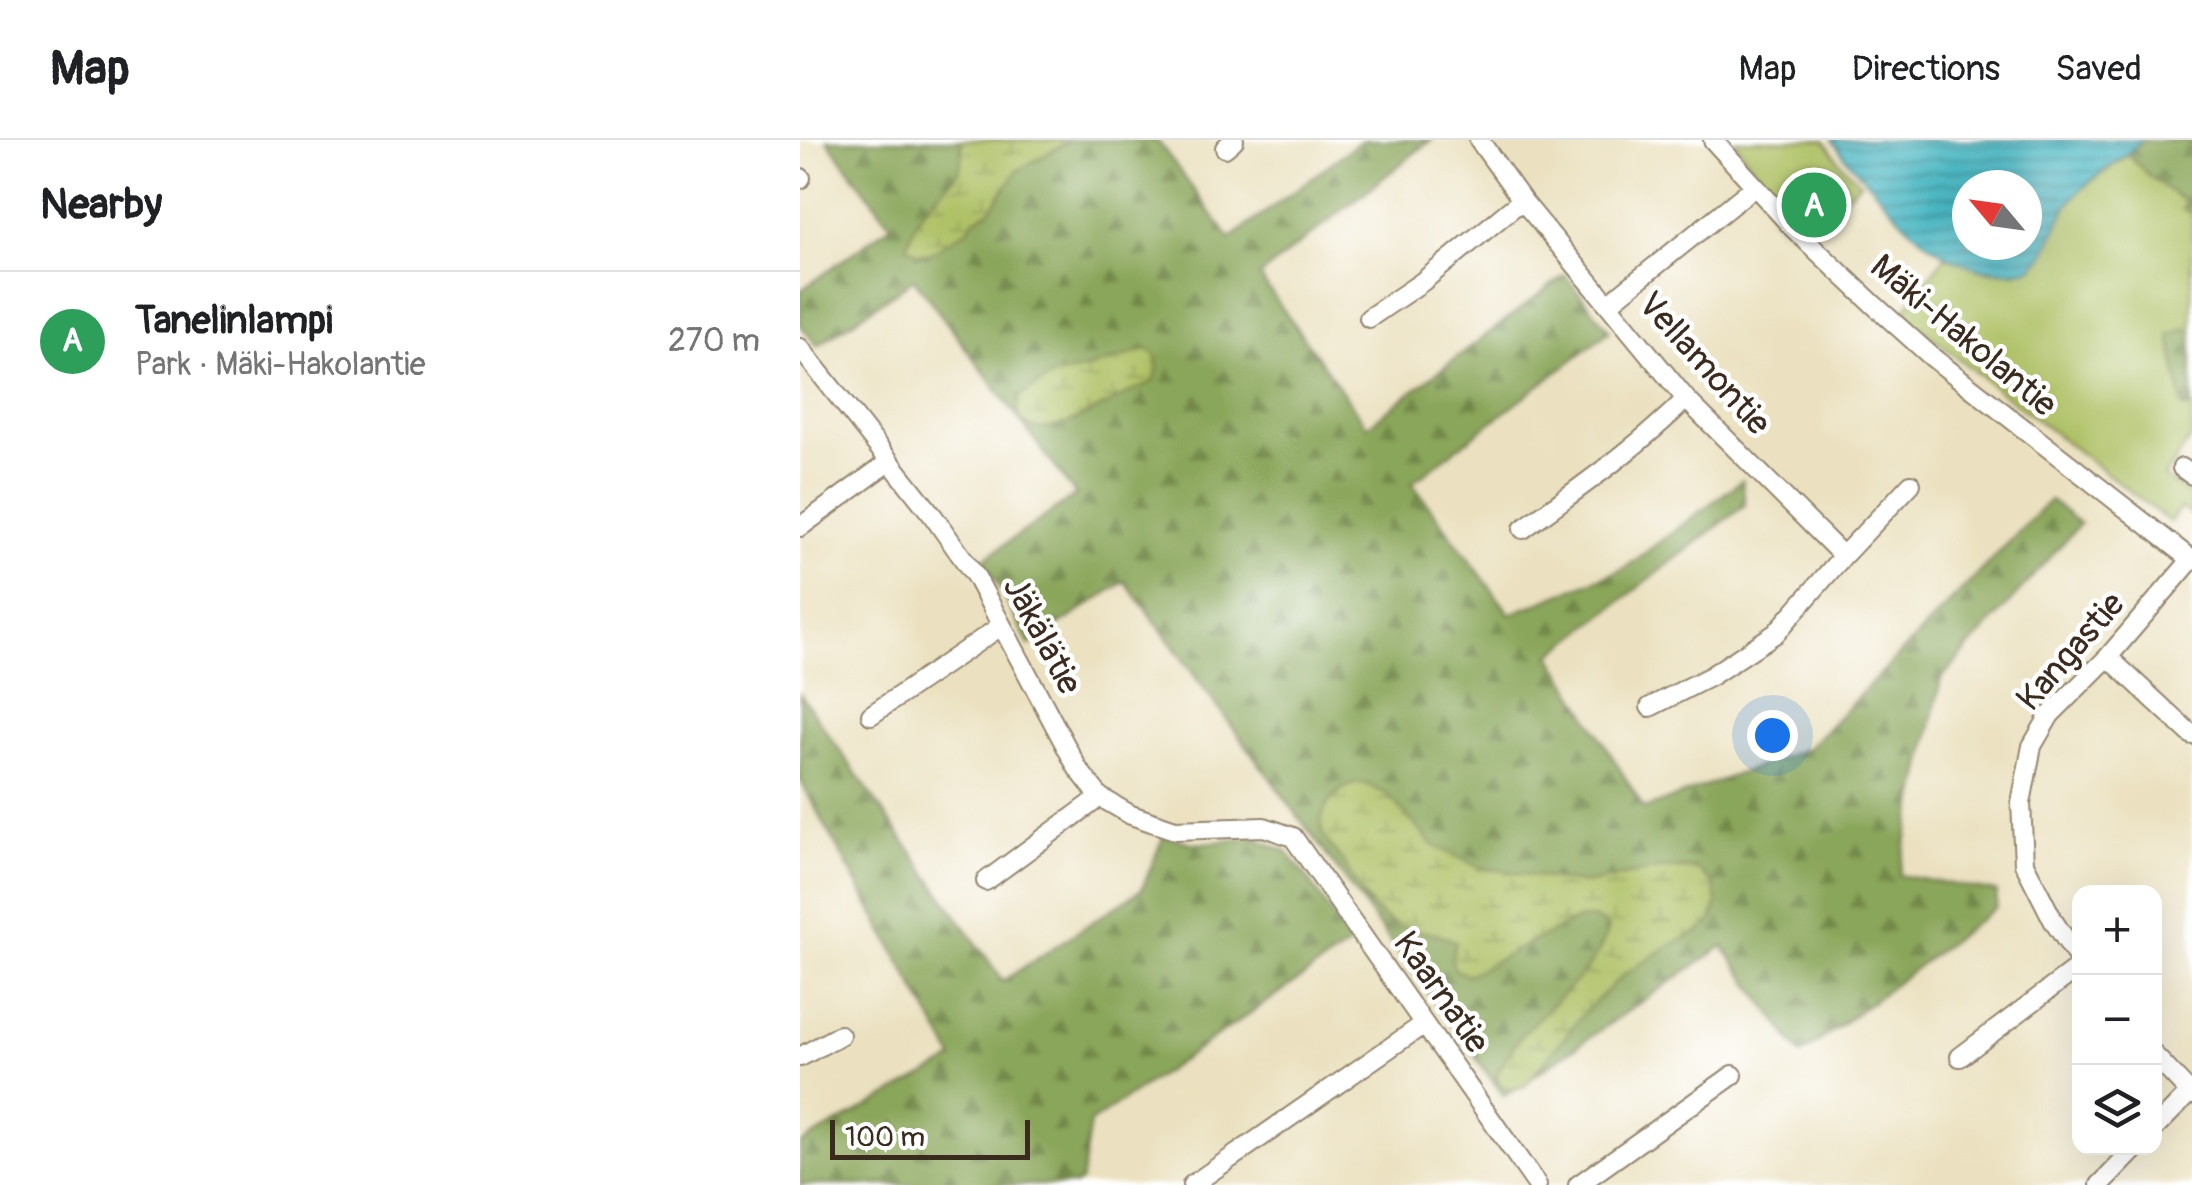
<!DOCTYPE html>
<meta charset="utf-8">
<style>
body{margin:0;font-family:Pangolin,sans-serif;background:#f6f6f6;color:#202124}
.controls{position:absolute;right:30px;bottom:30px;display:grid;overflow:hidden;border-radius:20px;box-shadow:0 10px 40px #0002}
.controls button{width:90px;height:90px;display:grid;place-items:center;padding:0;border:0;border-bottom:2px solid #e0e0e0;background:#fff;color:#202124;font:50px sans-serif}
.compass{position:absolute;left:1152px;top:30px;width:90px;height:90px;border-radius:50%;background:#fff;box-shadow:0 10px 40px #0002;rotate:299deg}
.scale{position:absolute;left:30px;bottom:25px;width:200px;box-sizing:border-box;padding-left:10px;border:5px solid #3b2a1e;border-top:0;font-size:28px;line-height:35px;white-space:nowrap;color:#3b2a1e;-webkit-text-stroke:8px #fff;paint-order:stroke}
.you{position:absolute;left:972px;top:595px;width:35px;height:35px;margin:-25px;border:8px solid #fff;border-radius:50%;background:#1a73e8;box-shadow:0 0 0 15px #1a73e833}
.badge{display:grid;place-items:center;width:65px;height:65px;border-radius:50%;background:#0f766e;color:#fff;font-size:32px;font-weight:700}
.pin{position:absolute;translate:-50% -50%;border:5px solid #fff;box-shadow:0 2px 10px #0006}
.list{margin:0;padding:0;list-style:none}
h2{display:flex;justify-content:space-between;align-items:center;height:130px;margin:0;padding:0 40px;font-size:42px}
h2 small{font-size:32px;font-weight:400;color:#757577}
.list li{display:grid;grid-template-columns:65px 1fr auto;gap:30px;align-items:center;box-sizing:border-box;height:140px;padding:0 40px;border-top:2px solid #e0e0e0}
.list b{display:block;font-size:38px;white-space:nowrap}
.list p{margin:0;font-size:32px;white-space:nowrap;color:#757577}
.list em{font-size:32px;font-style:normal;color:#757577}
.icon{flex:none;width:55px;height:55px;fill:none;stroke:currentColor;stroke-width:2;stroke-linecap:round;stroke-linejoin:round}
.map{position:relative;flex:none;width:1392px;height:1045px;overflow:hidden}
header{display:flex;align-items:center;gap:60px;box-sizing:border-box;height:140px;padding:0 50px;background:#fff;border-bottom:2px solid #e0e0e0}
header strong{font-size:48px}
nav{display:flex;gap:55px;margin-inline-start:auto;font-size:35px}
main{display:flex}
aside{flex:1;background:#fff}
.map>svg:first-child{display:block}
.forest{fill:url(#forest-firs);stroke:#62683c;stroke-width:2.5}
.wetland{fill:url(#wetland-marsh);stroke:#747541;stroke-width:2.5}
.park{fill:#adc064;stroke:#747541;stroke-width:2.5}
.water{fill:url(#water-rules);stroke:#407070;stroke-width:2.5;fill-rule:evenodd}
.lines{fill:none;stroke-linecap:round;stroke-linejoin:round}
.minor-casing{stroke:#93866f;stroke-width:22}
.minor{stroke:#fff;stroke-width:18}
.labels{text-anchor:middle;stroke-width:9;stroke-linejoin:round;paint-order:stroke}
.street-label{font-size:35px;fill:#3b2a1e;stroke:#fff}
</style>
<header>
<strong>Map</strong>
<nav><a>Map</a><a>Directions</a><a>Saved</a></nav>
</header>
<main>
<aside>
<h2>Nearby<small></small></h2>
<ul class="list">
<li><span class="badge" style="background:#2e9e5b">A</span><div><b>Tanelinlampi</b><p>Park · Mäki-Hakolantie</p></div><em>270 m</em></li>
</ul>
</aside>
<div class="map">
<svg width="1392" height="1045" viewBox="0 0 1392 1045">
<defs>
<pattern id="forest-firs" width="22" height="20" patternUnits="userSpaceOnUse" patternTransform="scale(2.5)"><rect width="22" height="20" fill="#8aa65a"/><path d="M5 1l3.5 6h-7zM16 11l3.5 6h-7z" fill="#72874a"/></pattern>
<pattern id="wetland-marsh" width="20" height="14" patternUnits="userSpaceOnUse" patternTransform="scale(2.5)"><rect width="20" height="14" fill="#adc064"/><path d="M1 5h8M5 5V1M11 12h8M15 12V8" fill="none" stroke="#8e9c52"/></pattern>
<pattern id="water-rules" width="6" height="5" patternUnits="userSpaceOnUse" patternTransform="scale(2.5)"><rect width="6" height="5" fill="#46b5c1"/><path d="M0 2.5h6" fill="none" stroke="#3c939c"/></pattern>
</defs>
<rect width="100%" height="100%" fill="#fff"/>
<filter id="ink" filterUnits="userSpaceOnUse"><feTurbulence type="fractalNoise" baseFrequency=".01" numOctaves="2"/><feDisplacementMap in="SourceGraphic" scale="20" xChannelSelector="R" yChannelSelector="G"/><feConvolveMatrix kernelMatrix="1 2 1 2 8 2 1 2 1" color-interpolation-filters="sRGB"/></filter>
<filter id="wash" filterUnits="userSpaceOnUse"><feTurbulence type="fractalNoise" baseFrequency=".0048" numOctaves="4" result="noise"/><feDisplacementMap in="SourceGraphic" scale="40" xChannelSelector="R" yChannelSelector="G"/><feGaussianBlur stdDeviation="2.25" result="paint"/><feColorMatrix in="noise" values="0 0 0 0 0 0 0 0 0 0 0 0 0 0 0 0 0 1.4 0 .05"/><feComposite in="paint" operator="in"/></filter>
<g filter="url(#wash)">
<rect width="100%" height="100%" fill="#ebe1c0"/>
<path class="forest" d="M 27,0 L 357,0 L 430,99 L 562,0 L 631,0 L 459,136 L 567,286 L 765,135 L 810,191 L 612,343 L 710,474 L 825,428 L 942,340 L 945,365 L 751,515 L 844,669 L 1008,608 L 1250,360 L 1280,384 L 1141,539 L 1099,735 L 1197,752 L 1196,767 L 1001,915 L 923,806 L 704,956 L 325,441 L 229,505 L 184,419 L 276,355 L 114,139 L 17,206 L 0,184 L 0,151 L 91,85 Z
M 1342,0 L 1392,0 L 1392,73 L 1382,68 L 1385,62 L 1349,36 L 1328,15 Z
M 1385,188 L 1392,191 L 1392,269 L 1383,267 L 1370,195 Z
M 0,554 L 203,841 L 342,749 L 364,695 L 395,704 L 455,698 L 486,711 L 506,736 L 551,804 L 290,983 L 281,1041 L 275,1045 L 0,1045 L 0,1004 L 154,919 L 0,640 Z"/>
<path class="wetland" d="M 160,0 L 271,0 L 217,31 L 190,70 L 173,80 L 169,88 L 130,114 L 117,113 L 107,106 C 112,89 118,75 130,62 C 153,37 166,38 160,0 Z
M 347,209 L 355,214 C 357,222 359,230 355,238 C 349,247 337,248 328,253 C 305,265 249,301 225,284 C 215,277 216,268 220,256 L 254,236 L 287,229 Z
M 566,644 L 588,655 L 633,705 L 678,727 L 785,744 L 858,729 L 896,728 L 914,745 L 917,762 L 912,781 L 900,791 L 870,805 L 822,836 L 783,874 L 725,946 L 710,950 L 701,945 L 696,936 C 703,921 711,909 721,896 C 749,863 799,831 808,787 L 794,778 L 775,780 L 668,835 L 655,830 L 651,819 L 656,802 C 634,788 604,794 583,777 C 564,762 554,741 542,720 C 536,712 527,704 523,695 C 516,676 532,651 551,645 C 556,643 561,644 566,644 Z"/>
<path class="park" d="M 935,0 L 1024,0 L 1038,20 L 1060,43 L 1014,86 C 987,60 952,34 935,0 Z
M 1328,15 L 1349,36 L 1385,62 L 1382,69 L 1392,73 L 1392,191 L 1385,188 L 1370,196 L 1383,267 L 1392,269 L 1392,296 L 1364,337 L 1392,357 L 1392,375 L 1380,368 L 1370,382 L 1194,247 L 1102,173 L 1145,116 L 1186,131 L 1217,132 L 1258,83 L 1268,65 L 1281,49 Z"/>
<path class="water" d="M 1032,0 L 1342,0 C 1320,24 1286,38 1267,66 C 1257,82 1249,115 1234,126 C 1226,132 1213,131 1204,131 C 1144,129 1108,89 1072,47 C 1058,31 1044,18 1032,0 ZM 1167,45 L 1227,45 L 1227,105 L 1167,105 Z"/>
</g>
<g filter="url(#ink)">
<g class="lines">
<defs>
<path id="minor" d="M 679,0 L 722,60 L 886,259 L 1043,416
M 913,0 L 994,89 L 1073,164 L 1132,217 L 1392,420
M 425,8 L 434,0
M 0,39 L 1,38
M 808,164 L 954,47
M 569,178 L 622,142 L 722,60
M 0,208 L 133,376 L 176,437 L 278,629 L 300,657 L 331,675 L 375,690 L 464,687 L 493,697 L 737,1045
M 1382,328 L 1392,335
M 0,387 L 89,322
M 723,389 C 779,348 837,308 886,259
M 1308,517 L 1392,595
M 850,567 L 911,536 L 976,493 L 1043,416 L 1111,344
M 71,575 L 201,486
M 186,741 L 300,657
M 1280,821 L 1254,782 L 1224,723 L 1221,663 L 1232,606 L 1250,575 L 1308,517 L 1392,419
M 1354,915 L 1392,955
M 0,917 L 40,895
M 1160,917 L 1280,826
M 1354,989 L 1392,950
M 392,1045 L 624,884
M 778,1045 L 933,935
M 1300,1045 L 1336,1008"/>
</defs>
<use href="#minor" class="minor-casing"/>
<use href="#minor" class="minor"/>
</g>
</g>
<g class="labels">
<g class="street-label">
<text transform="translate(1164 195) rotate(40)" y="12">Mäki-Hakolantie</text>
<text transform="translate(905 223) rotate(48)" y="12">Vellamontie</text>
<text transform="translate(243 495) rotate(62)" y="12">Jäkälätie</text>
<text transform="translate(1270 511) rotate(-49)" y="12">Kangastie</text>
<text transform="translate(642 852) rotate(55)" y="12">Kaarnatie</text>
</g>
</g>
</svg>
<div class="controls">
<button>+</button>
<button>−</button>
<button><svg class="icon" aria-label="layers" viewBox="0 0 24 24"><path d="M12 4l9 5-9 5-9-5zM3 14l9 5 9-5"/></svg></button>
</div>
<svg class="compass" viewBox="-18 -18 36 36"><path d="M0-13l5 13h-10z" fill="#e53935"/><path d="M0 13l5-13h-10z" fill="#757577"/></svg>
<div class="scale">100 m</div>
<div class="you"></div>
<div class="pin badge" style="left:1014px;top:65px;background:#2e9e5b">A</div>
</div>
</main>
